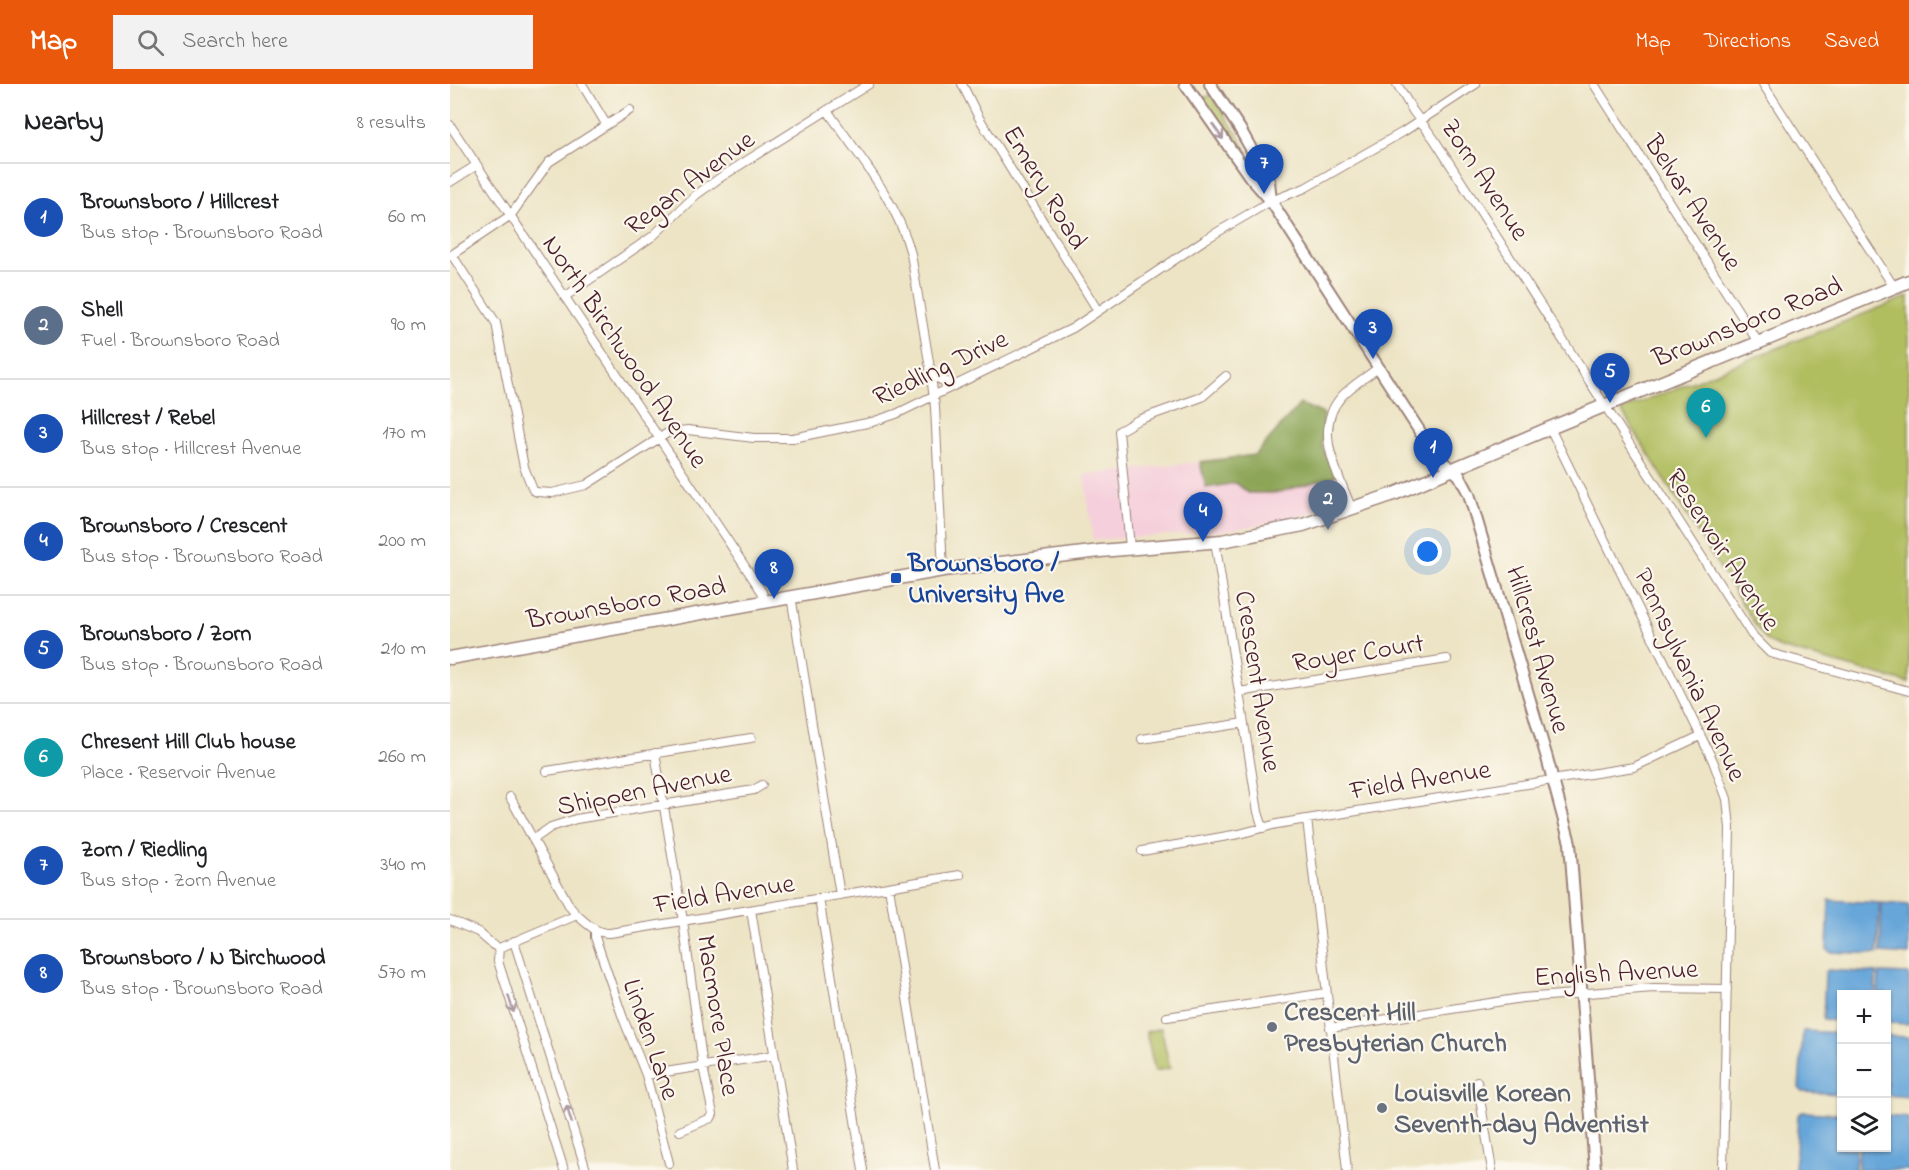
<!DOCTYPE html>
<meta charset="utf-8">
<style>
body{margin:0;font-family:"Indie Flower",sans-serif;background:#f2f2f2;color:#202124}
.controls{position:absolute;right:18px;bottom:18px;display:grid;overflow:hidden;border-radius:0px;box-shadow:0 2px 4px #0004}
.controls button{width:54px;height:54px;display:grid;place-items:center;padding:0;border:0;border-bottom:2px solid #e0e0e0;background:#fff;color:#202124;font:30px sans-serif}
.you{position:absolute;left:978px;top:468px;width:21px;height:21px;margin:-15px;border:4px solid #fff;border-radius:50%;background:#1a73e8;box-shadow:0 0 0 9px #1a73e833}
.badge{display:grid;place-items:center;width:39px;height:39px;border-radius:50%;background:#ea580c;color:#fff;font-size:20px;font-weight:700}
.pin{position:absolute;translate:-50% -50px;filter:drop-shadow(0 2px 3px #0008)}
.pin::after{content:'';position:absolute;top:32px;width:21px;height:18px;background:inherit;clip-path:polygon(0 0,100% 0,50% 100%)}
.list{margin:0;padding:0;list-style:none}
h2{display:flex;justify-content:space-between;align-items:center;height:78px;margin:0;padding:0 24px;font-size:26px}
h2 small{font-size:20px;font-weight:400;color:#757577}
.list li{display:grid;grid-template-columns:39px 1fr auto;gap:18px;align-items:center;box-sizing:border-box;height:108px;padding:0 24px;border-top:2px solid #e0e0e0}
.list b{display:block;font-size:22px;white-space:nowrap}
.list p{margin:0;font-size:20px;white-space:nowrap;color:#757577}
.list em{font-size:20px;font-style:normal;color:#757577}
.icon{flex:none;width:33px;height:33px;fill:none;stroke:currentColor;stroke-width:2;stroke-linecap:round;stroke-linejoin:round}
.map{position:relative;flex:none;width:1459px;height:1086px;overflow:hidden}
header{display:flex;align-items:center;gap:36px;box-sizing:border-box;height:84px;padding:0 30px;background:#ea580c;color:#fff}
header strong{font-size:28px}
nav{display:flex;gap:33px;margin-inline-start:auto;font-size:21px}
.search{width:420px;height:54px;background:#f2f2f2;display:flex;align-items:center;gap:15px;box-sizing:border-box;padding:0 21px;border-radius:0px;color:#757577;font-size:22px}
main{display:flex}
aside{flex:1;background:#fff}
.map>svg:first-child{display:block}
.built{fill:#f5cfdb}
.green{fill:#b1be60;stroke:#7e6e46;stroke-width:1.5}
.forest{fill:#8ca556;stroke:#6b6240;stroke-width:1.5}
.water{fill:#66a6d9;stroke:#586282;stroke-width:1.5}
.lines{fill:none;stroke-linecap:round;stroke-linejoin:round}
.minor-casing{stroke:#9c8278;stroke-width:10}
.secondary-casing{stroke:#9c8278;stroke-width:14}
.primary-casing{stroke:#9c8278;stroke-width:15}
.minor{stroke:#fff;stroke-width:8}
.secondary{stroke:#fff;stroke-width:10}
.primary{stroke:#fff;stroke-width:12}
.oneway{stroke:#ae9aa0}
.transit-dot{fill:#1a4fb4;stroke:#fbf7ec;stroke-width:2}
.worship-dot{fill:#6b7280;stroke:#fbf7ec;stroke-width:2}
.labels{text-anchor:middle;stroke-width:4.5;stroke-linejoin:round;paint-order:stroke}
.street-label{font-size:27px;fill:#4a1f2b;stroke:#fbf7ec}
.transit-label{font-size:27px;font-weight:bold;fill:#164399;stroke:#fbf7ec;text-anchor:start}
.worship-label{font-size:27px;font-weight:bold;fill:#5b616d;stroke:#fbf7ec;text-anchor:start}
</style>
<header>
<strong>Map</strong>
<div class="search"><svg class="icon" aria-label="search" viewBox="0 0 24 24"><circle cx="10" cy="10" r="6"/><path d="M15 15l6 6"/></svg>Search here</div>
<nav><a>Map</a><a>Directions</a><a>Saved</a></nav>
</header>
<main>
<aside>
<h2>Nearby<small>8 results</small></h2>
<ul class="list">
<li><span class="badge" style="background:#1a4fb4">1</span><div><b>Brownsboro / Hillcrest</b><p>Bus stop · Brownsboro Road</p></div><em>60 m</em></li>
<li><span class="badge" style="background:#5c6f8a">2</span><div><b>Shell</b><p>Fuel · Brownsboro Road</p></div><em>90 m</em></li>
<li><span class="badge" style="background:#1a4fb4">3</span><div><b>Hillcrest / Rebel</b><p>Bus stop · Hillcrest Avenue</p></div><em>170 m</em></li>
<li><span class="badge" style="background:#1a4fb4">4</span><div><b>Brownsboro / Crescent</b><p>Bus stop · Brownsboro Road</p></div><em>200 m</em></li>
<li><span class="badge" style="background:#1a4fb4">5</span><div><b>Brownsboro / Zorn</b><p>Bus stop · Brownsboro Road</p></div><em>210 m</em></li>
<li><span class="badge" style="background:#0f9aa8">6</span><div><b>Chresent Hill Club house</b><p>Place · Reservoir Avenue</p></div><em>260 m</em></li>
<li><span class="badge" style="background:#1a4fb4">7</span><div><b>Zorn / Riedling</b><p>Bus stop · Zorn Avenue</p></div><em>340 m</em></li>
<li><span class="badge" style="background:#1a4fb4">8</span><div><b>Brownsboro / N Birchwood</b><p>Bus stop · Brownsboro Road</p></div><em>570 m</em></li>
</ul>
</aside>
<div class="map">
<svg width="1459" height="1086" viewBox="0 0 1459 1086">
<rect width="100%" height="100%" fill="#fbf7ec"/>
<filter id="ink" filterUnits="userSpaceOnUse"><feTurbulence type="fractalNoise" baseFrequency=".0167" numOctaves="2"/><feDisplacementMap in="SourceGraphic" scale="12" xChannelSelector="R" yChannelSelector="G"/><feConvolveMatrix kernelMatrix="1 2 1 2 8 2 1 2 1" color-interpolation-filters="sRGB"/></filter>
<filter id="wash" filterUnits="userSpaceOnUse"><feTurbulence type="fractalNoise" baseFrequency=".008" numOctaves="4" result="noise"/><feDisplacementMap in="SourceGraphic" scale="24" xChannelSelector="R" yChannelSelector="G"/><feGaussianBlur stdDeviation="1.35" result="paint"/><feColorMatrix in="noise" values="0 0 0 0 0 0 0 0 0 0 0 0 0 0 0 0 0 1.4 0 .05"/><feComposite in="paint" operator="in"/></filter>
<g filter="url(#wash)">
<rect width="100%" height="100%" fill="#ede4c5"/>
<path class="built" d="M 750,378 L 756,404 L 786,399 L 798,409 L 826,409 L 886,392 L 895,418 L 838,436 L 765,448 L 643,456 L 634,391 Z"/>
<path class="green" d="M 761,10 L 788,51 L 816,101 L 813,103 L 752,16 Z
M 1459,212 L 1459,599 L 1331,564 L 1318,558 L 1309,547 L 1171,326 Z
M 711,944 L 720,984 L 705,987 L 696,948 Z"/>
<path class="forest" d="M 850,320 L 874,330 L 872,361 L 886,392 L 826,409 L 798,409 L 786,399 L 756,404 L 750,378 L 805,371 Z"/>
<path class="water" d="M 1379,816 L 1430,819 L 1427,870 L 1380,868 L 1377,865 Z
M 1432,819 L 1459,821 L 1459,871 L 1430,869 Z
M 1378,886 L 1426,889 L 1425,910 L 1392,910 L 1391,937 L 1373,936 L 1375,889 Z
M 1429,889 L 1459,890 L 1459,940 L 1437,939 L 1436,910 L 1428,910 Z
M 1353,947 L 1391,949 L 1391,1010 L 1353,1008 L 1349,1004 Z
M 1436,952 L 1459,953 L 1459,1013 L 1437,1011 Z
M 1352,1028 L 1391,1030 L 1392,1064 L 1406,1064 L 1405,1086 L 1345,1086 L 1348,1031 Z
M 1437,1032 L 1459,1034 L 1459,1086 L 1408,1086 L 1409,1064 L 1436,1064 Z"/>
</g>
<g filter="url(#ink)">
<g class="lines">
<defs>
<path id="minor" d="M 132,0 L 156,40
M 512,0 L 528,32 L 648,227
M 947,0 L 963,27 L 984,55 L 1302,551 L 1320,569 L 1459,607
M 1144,0 L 1308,258
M 1313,0 L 1444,203
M 377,26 C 408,71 447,116 461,170 L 480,284 L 485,323 L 493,486
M 0,41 L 312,508 L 315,517
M 0,98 L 27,81
M 2,171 L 46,239 L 74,383 L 83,406 L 87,408 L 102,409 L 136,401 L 219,348 L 238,346 L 304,354 L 343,354 L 422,338 L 446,330 L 623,244 L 754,156 L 821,117 L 855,104 L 953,48 L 1026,0
M 0,172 L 61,131 L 99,78 L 180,26
M 116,212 L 203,152 L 246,111 L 271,93 L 419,0
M 481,291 L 493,297 L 506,300
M 1100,344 L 1263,677 L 1277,715 L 1280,744 L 1273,1086
M 902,426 C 889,390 861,346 892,312 C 902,301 917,293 929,283
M 765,457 L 808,728 L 813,744
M 680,464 L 669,347 L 688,336 L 752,313 L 776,292
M 341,512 L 390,811
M 789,608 L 997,575
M 692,655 L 794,639
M 205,669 L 233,837 L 253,983 L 263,1030 L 261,1034 L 230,1047
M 97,687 L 301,654
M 60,713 L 120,823 L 127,831
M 857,735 L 897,1086
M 84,755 L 101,743 L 126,735 L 304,706 L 312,701
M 692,767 L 789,750 L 827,740 L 857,735 L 1184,683 L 1250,652
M 439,803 L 485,1086
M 369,814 L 413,1086
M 301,826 L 343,1086
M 0,836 L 28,848 L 43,861 L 49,864 L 127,831 C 136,839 147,850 160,849 L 510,791
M 145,845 L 145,853 L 173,934 L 196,991 L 219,1079
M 64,857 L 136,1086
M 49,864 L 48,877 L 114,1086
M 717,933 L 876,909
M 880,944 L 1072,914 L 1204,904 L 1277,905
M 196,991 L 324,971
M 1027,997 L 1042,1086"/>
<path id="secondary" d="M 735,0 L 800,93 L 821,117 L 976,357 L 989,375 L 1009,391 L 1019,410 L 1097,674 L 1120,759 L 1145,1086
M 760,0 L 790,45 L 819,97 L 821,117"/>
<path id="primary" d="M 0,574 L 493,486 L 650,467 L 772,457 L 853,441 L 944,410 L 1100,344 L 1459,197"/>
</defs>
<use href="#minor" class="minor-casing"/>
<use href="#secondary" class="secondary-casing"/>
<use href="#primary" class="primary-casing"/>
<use href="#minor" class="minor"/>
<use href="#secondary" class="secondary"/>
<use href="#primary" class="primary"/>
</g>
<defs><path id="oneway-shaft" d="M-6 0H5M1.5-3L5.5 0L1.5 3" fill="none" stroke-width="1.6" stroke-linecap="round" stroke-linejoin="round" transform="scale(1.5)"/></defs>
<g class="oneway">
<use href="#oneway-shaft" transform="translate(768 48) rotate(55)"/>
<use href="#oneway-shaft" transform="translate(61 920) rotate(72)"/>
<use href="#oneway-shaft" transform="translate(119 1030) rotate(-107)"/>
</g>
</g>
<rect class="transit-dot" x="440" y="488" width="12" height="12" rx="3"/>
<g class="worship-dot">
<circle cx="822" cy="943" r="6"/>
<circle cx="932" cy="1024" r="6"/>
</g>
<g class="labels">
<g class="street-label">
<text transform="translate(1036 95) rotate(57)" y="9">Zorn Avenue</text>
<text transform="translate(239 98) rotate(-37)" y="9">Regan Avenue</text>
<text transform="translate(596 103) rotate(59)" y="9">Emery Road</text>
<text transform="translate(1244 118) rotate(57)" y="9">Belvar Avenue</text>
<text transform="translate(1297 237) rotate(-22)" y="9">Brownsboro Road</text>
<text transform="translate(176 267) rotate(56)" y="9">North Birchwood Avenue</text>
<text transform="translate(490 283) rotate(-25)" y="9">Riedling Drive</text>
<text transform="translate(1274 465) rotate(57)" y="9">Reservoir Avenue</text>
<text transform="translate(176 518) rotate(-10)" y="9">Brownsboro Road</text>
<text transform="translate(1089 565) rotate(74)" y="9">Hillcrest Avenue</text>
<text transform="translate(908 568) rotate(-9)" y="9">Royer Court</text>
<text transform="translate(1241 590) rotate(65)" y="9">Pennsylvania Avenue</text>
<text transform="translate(809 597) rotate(81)" y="9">Crescent Avenue</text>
<text transform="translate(970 695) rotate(-9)" y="9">Field Avenue</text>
<text transform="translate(194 705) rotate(-11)" y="9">Shippen Avenue</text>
<text transform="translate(274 809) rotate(-9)" y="9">Field Avenue</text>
<text transform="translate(1166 888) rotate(-3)" y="9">English Avenue</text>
<text transform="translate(269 931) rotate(81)" y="9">Macmore Place</text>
<text transform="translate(202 955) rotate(71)" y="9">Linden Lane</text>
</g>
<g class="transit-label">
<text x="458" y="487">Brownsboro /<tspan x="458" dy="31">University Ave</tspan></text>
</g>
<g class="worship-label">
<text x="834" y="936">Crescent Hill<tspan x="834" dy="31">Presbyterian Church</tspan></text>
<text x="944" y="1017">Louisville Korean<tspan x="944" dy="31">Seventh-day Adventist</tspan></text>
</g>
</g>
</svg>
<div class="controls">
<button>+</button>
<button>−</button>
<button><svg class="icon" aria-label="layers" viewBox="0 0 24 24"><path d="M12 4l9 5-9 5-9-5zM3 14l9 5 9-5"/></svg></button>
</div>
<div class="you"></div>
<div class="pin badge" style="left:983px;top:394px;background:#1a4fb4">1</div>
<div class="pin badge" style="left:878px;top:446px;background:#5c6f8a">2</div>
<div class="pin badge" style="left:923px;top:275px;background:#1a4fb4">3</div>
<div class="pin badge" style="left:753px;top:458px;background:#1a4fb4">4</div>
<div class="pin badge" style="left:1160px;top:319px;background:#1a4fb4">5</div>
<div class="pin badge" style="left:1256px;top:354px;background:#0f9aa8">6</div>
<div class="pin badge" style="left:814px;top:110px;background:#1a4fb4">7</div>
<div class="pin badge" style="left:324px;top:515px;background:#1a4fb4">8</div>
</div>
</main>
